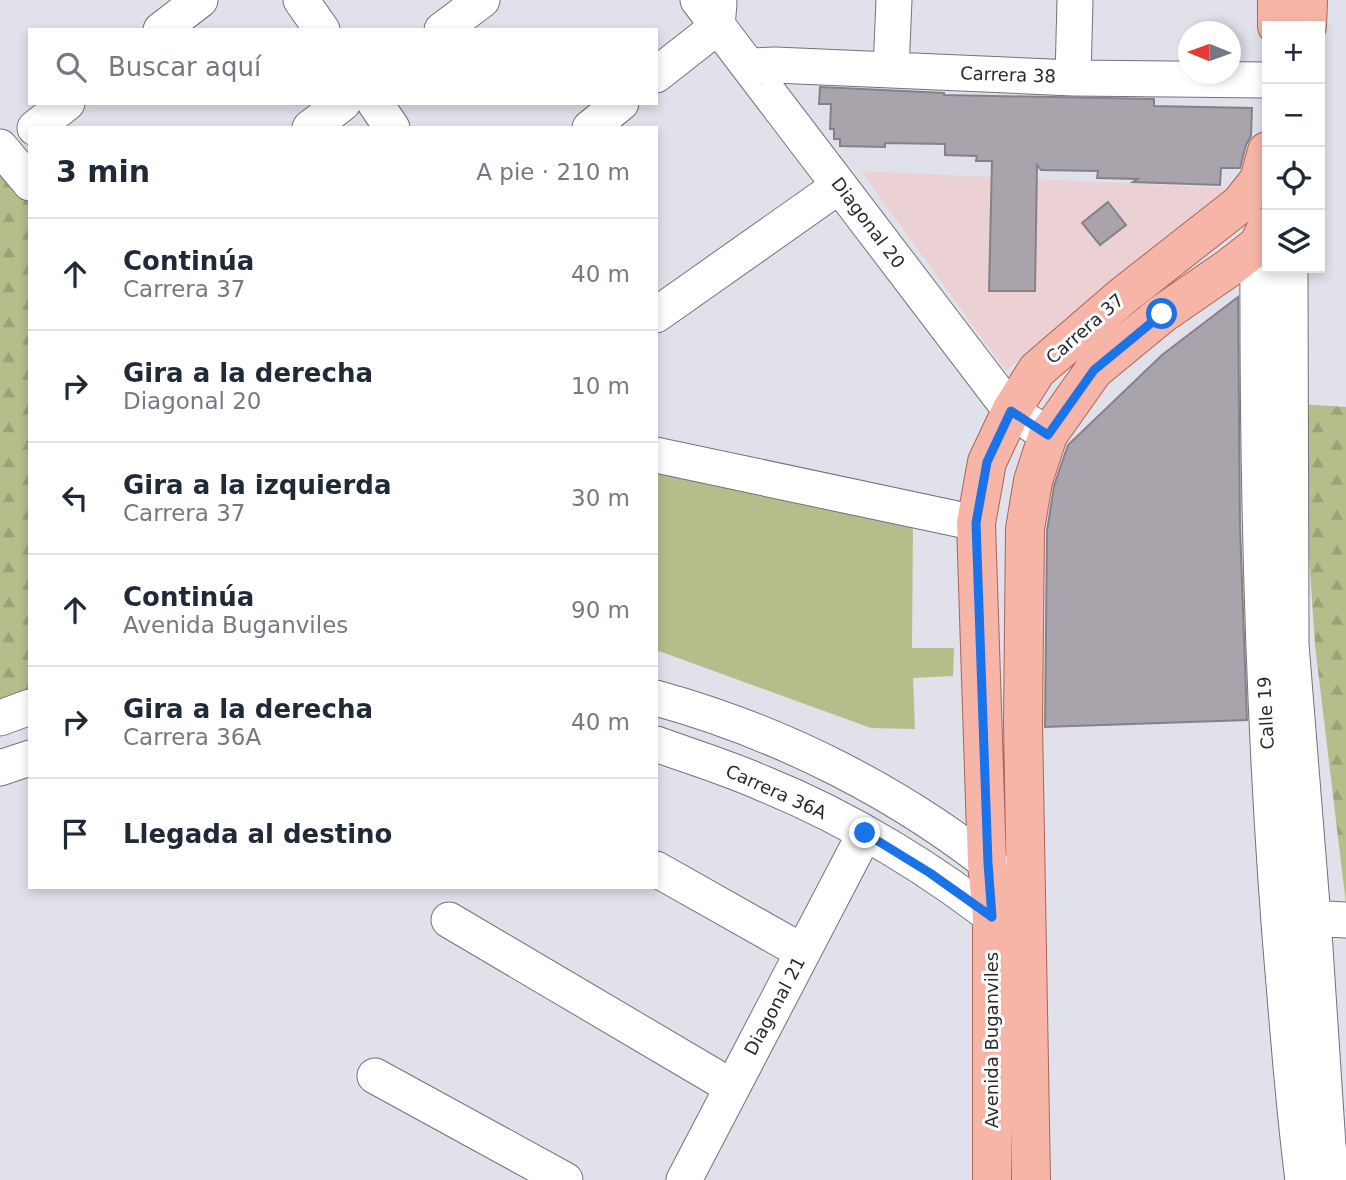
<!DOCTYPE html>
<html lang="es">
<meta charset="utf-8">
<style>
body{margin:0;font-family:"DejaVu Sans",sans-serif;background:#f2f2f3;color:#1f2937}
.controls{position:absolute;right:21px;top:21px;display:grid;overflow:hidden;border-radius:0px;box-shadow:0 4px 10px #0003}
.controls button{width:63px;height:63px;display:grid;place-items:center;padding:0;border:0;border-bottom:2px solid #e0e1e3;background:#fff;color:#1f2937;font:35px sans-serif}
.compass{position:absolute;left:1178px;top:21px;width:63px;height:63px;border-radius:50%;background:#fff;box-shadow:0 4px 10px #0003;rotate:271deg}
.stop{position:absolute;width:21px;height:21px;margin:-16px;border:5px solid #1a73e8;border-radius:50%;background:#fff}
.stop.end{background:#1a73e8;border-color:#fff;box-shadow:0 2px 7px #0008}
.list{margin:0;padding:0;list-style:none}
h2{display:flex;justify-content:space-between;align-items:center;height:91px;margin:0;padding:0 28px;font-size:30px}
h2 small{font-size:23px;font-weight:400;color:#747a83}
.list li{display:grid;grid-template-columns:46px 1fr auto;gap:21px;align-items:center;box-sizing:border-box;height:112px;padding:0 28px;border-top:2px solid #e0e1e3}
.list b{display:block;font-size:26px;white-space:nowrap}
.list p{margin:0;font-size:23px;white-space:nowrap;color:#747a83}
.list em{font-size:23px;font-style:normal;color:#747a83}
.icon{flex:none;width:38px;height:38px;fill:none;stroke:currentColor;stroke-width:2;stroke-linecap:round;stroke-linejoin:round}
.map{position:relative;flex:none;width:1346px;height:1180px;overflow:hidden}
.search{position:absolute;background:#fff;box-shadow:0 4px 10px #0003;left:28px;top:28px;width:630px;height:77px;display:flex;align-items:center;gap:18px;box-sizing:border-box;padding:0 24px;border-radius:0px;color:#747a83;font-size:26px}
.panel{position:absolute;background:#fff;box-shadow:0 4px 10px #0003;left:28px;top:126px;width:630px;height:763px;border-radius:0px}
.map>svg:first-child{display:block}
.education{fill:#ebd1d4}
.green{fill:#b3be8a}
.forest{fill:url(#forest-firs)}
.building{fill:#a9a3ac;stroke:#868089;stroke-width:2}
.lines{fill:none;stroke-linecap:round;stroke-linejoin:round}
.minor-casing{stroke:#72727b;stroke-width:37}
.major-casing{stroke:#ab6456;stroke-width:40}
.minor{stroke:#fff;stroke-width:35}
.major{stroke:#f7b5a7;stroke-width:38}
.route{stroke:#1a73e8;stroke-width:9}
.labels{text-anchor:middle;stroke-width:6;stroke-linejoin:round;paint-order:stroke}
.street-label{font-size:18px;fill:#2a2a2e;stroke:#fff}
</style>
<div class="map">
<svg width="1346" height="1180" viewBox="0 0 1346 1180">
<defs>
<pattern id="forest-firs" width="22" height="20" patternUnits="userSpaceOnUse" patternTransform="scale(1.75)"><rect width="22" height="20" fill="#b3be8a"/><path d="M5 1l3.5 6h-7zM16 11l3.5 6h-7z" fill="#9aa377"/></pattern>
</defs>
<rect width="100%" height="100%" fill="#e1e1eb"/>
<path class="education" d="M 861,171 L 1228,188 L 1006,371 Z"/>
<path class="green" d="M 656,466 L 913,525 L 912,648 L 954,648 L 953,676 L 913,678 L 915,729 L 871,728 L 656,650 Z"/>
<path class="forest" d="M 0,159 L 30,196 L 30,688 L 0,702 Z
M 1299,404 L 1346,407 L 1346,904 L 1315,645 Z"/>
<path class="building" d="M 820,87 L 944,93 L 944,95 L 1154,99 L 1154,106 L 1252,108 L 1251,136 L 1246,145 L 1240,168 L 1221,168 L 1220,185 L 1133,182 L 1138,179 L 1097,178 L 1098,171 L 1041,170 L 1037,165 L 1035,291 L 989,291 L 992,161 L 976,161 L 977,156 L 945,155 L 945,144 L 885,143 L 885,147 L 840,146 L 840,139 L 834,139 L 834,129 L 830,129 L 831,104 L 819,104 Z
M 1108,202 L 1126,225 L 1100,245 L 1082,223 Z
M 1238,297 L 1240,527 L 1247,720 L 1045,727 L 1047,531 L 1054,486 L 1068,445 L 1162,355 Z"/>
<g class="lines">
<defs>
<path id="minor" d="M 301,0 L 322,30
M 698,0 L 1011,411 L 1048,435
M 161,30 L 200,0
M 442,30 L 482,0
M 750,66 L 775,65 L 1073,78 L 1267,80
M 891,70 L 894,0
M 656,75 L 717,27 L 719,3
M 1073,78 L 1075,0
M 375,103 L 392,128
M 35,128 L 67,103
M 310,128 L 343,103
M 590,128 L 621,103
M 0,147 L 30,183
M 1258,245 C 1257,495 1263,746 1285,996 C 1290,1057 1295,1119 1303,1180
M 1290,268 L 1291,644 L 1313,918 L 1328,1146 L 1333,1180
M 656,315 L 839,186
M 656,455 L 976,523
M 656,698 C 783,733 903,794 1005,877
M 0,718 L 30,707
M 656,744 C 692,757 728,768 762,783 C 849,818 937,872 1010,931
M 0,768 L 30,758
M 656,869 L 803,952
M 1292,917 L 1346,920
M 449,920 L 732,1087
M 375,1076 L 565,1180
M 684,1180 L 865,833"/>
<path id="major" d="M 1277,26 L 1277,0
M 1307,26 L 1308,0
M 992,1180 L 992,917 L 987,863 L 976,523 L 987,462 L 1011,411 L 1037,370 L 1124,295 L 1240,204 L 1259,180 L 1267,151
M 1031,1180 L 1023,723 L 1025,529 L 1033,481 L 1048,435 L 1094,370 L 1162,314 L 1230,267 L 1258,245 L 1267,227"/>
</defs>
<use href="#minor" class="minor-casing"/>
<use href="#major" class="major-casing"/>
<use href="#minor" class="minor"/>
<use href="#major" class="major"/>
</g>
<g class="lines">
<path class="route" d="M 865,833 L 930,873 L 992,917 L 988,863 L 976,523 L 987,462 L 1011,411 L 1048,435 L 1094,370 L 1162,314"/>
</g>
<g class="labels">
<g class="street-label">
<text transform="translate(1008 75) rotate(2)" y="6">Carrera 38</text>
<text transform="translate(868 223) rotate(53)" y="6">Diagonal 20</text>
<text transform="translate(1085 329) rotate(-41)" y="6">Carrera 37</text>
<text transform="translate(1266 713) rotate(-93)" y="6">Calle 19</text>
<text transform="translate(776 792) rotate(24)" y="6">Carrera 36A</text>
<text transform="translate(775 1006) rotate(-62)" y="6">Diagonal 21</text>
<text transform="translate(992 1040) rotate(-90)" y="6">Avenida Buganviles</text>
</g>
</g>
</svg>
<div class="controls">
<button>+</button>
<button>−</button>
<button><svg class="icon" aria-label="locate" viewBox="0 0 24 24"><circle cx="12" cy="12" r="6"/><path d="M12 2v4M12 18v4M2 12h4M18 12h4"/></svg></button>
<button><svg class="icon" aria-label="layers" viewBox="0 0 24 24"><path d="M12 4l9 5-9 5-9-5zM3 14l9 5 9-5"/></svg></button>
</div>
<svg class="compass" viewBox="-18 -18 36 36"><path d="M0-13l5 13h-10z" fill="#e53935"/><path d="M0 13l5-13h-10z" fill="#747a83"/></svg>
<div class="stop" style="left:1162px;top:314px"></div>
<div class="stop end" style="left:865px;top:833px"></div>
<div class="search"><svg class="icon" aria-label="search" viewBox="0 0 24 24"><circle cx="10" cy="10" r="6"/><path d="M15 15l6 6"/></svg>Buscar aquí</div>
<section class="panel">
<h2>3 min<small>A pie · 210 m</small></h2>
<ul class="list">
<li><svg class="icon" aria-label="ahead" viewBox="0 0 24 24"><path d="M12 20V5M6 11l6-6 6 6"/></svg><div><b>Continúa</b><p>Carrera 37</p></div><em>40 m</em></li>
<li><svg class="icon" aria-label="right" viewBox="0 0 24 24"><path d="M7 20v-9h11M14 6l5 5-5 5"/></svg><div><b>Gira a la derecha</b><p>Diagonal 20</p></div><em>10 m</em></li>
<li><svg class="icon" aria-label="left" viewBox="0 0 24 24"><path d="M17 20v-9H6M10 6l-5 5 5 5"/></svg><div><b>Gira a la izquierda</b><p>Carrera 37</p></div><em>30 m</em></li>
<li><svg class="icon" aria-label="ahead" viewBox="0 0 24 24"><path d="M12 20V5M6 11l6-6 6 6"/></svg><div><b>Continúa</b><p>Avenida Buganviles</p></div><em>90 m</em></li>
<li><svg class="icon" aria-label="right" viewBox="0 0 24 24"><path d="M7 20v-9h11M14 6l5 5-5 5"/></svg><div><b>Gira a la derecha</b><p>Carrera 36A</p></div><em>40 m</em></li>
<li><svg class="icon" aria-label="arrive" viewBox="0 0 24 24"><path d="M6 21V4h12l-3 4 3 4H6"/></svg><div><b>Llegada al destino</b></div></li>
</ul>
</section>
</div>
